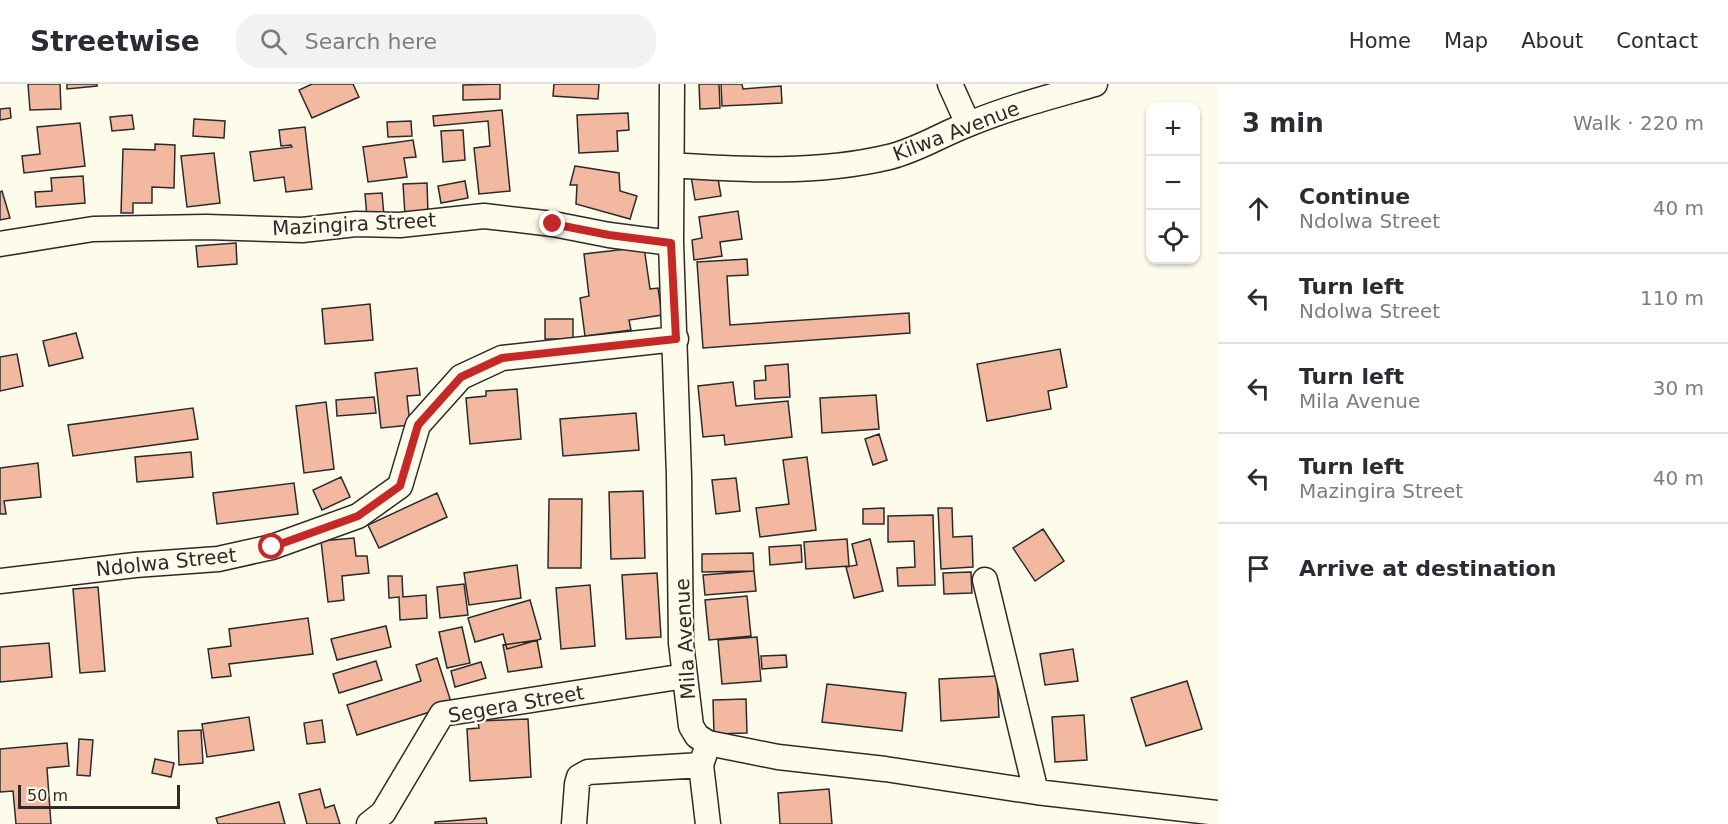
<!DOCTYPE html>
<meta charset="utf-8">
<style>
body{margin:0;font-family:"DejaVu Sans",sans-serif;background:#f2f2f3;color:#2b2b33}
.controls{position:absolute;right:18px;top:18px;display:grid;overflow:hidden;border-radius:12px;box-shadow:0 2px 4px #0004}
.controls button{width:54px;height:54px;display:grid;place-items:center;padding:0;border:0;border-bottom:2px solid #e1e1e2;background:#fff;color:#2b2b33;font:30px sans-serif}
.scale{position:absolute;left:18px;bottom:15px;width:162px;box-sizing:border-box;padding-left:6px;border:3px solid #2b2b2b;border-top:0;font-size:16px;line-height:21px;white-space:nowrap;color:#2b2b2b;-webkit-text-stroke:4px #fdfbea;paint-order:stroke}
.stop{position:absolute;width:18px;height:18px;margin:-14px;border:4px solid #c62828;border-radius:50%;background:#fff}
.stop.end{background:#c62828;border-color:#fff;box-shadow:0 2px 6px #0008}
.list{margin:0;padding:0;list-style:none}
h2{display:flex;justify-content:space-between;align-items:center;height:78px;margin:0;padding:0 24px;font-size:26px}
h2 small{font-size:20px;font-weight:400;color:#7c7c81}
.list li{display:grid;grid-template-columns:39px 1fr auto;gap:18px;align-items:center;box-sizing:border-box;height:90px;padding:0 24px;border-top:2px solid #e1e1e2}
.list b{display:block;font-size:22px;white-space:nowrap}
.list p{margin:0;font-size:20px;white-space:nowrap;color:#7c7c81}
.list em{font-size:20px;font-style:normal;color:#7c7c81}
.icon{flex:none;width:33px;height:33px;fill:none;stroke:currentColor;stroke-width:2;stroke-linecap:round;stroke-linejoin:round}
.map{position:relative;flex:none;width:1218px;height:740px;overflow:hidden}
header{display:flex;align-items:center;gap:36px;box-sizing:border-box;height:84px;padding:0 30px;background:#fff;border-bottom:2px solid #e1e1e2}
header strong{font-size:28px}
nav{display:flex;gap:33px;margin-inline-start:auto;font-size:21px}
.search{width:420px;height:54px;background:#f2f2f3;display:flex;align-items:center;gap:15px;box-sizing:border-box;padding:0 21px;border-radius:24px;color:#7c7c81;font-size:22px}
main{display:flex}
aside{flex:1;background:#fff}
.map>svg:first-child{display:block}
.building{fill:#f2b8a0;stroke:#2b2b2b;stroke-width:1.5}
.lines{fill:none;stroke-linecap:round;stroke-linejoin:round}
.minor-casing{stroke:#2b2b2b;stroke-width:27}
.minor{stroke:#fdfbea;stroke-width:24}
.route{stroke:#c62828;stroke-width:8}
.labels{text-anchor:middle;stroke-width:4.5;stroke-linejoin:round;paint-order:stroke}
.street-label{font-size:20px;fill:#2b2b2b;stroke:#fdfbea}
</style>
<header>
<strong>Streetwise</strong>
<div class="search"><svg class="icon" aria-label="search" viewBox="0 0 24 24"><circle cx="10" cy="10" r="6"/><path d="M15 15l6 6"/></svg>Search here</div>
<nav><a>Home</a><a>Map</a><a>About</a><a>Contact</a></nav>
</header>
<main>
<div class="map">
<svg width="1218" height="740" viewBox="0 0 1218 740">
<rect width="100%" height="100%" fill="#fdfbea"/>
<path class="building" d="M 28,0 L 60,0 L 61,25 L 30,26 Z
M 67,0 L 97,0 L 97,2 L 67,5 Z
M 312,0 L 353,0 L 359,13 L 312,34 L 299,6 Z
M 500,0 L 500,15 L 463,16 L 463,1 Z
M 554,0 L 599,0 L 598,15 L 553,12 Z
M 699,0 L 719,0 L 720,24 L 700,25 Z
M 721,0 L 742,0 L 743,5 L 781,2 L 782,19 L 722,22 Z
M 10,24 L 11,34 L 0,36 L 0,25 Z
M 502,26 L 510,107 L 479,110 L 474,64 L 490,62 L 488,37 L 434,42 L 433,32 Z
M 628,29 L 629,46 L 617,47 L 618,67 L 579,69 L 577,31 Z
M 132,31 L 134,45 L 112,47 L 110,33 Z
M 194,35 L 225,37 L 224,54 L 193,52 Z
M 411,37 L 412,52 L 388,53 L 387,38 Z
M 80,39 L 85,82 L 24,89 L 22,72 L 40,70 L 37,43 Z
M 305,43 L 312,105 L 286,108 L 284,93 L 254,97 L 250,68 L 292,63 L 291,61 L 281,62 L 279,46 Z
M 463,46 L 465,76 L 443,78 L 441,47 Z
M 413,56 L 416,73 L 404,74 L 407,93 L 368,98 L 363,63 Z
M 155,60 L 175,61 L 174,104 L 152,103 L 152,119 L 133,119 L 133,129 L 121,129 L 123,65 L 155,66 Z
M 214,69 L 220,119 L 187,123 L 181,72 Z
M 575,82 L 619,89 L 620,107 L 637,112 L 630,135 L 576,120 L 577,101 L 570,101 Z
M 717,89 L 721,112 L 695,116 L 691,92 Z
M 83,92 L 85,119 L 36,123 L 35,108 L 52,107 L 51,94 Z
M 465,97 L 468,114 L 441,119 L 438,102 Z
M 427,99 L 428,130 L 405,131 L 403,100 Z
M 2,107 L 10,134 L 0,136 L 0,108 Z
M 382,109 L 384,132 L 367,133 L 365,110 Z
M 738,127 L 742,155 L 720,158 L 722,172 L 694,176 L 692,156 L 702,154 L 699,133 Z
M 236,159 L 237,180 L 198,183 L 196,162 Z
M 644,163 L 650,205 L 658,204 L 662,231 L 629,236 L 631,246 L 585,252 L 580,214 L 589,212 L 584,170 Z
M 747,175 L 748,191 L 727,192 L 730,241 L 909,229 L 910,249 L 703,264 L 697,178 Z
M 370,220 L 373,256 L 325,260 L 322,225 Z
M 545,235 L 573,235 L 573,255 L 545,255 Z
M 76,249 L 83,274 L 49,282 L 43,257 Z
M 1060,265 L 1067,303 L 1048,307 L 1051,325 L 987,337 L 977,280 Z
M 17,270 L 23,302 L 0,307 L 0,273 Z
M 788,280 L 790,313 L 755,315 L 754,297 L 766,296 L 765,282 Z
M 417,284 L 420,311 L 407,312 L 410,341 L 381,344 L 375,289 Z
M 733,298 L 736,322 L 788,317 L 792,353 L 725,361 L 724,351 L 703,353 L 698,302 Z
M 517,305 L 521,355 L 470,360 L 466,314 L 486,312 L 486,307 Z
M 876,311 L 879,345 L 822,349 L 820,314 Z
M 374,313 L 376,329 L 337,332 L 336,316 Z
M 326,318 L 334,385 L 304,389 L 296,322 Z
M 193,324 L 198,355 L 73,372 L 68,341 Z
M 636,329 L 639,366 L 563,372 L 560,335 Z
M 879,350 L 887,376 L 873,381 L 865,355 Z
M 191,368 L 193,393 L 137,398 L 135,373 Z
M 807,373 L 816,446 L 760,453 L 756,424 L 789,420 L 783,376 Z
M 38,379 L 41,413 L 4,417 L 6,430 L 0,430 L 0,384 Z
M 341,393 L 350,413 L 322,426 L 313,406 Z
M 736,394 L 740,427 L 716,430 L 712,396 Z
M 294,399 L 298,430 L 217,440 L 213,409 Z
M 643,407 L 645,474 L 611,475 L 609,408 Z
M 437,409 L 447,433 L 379,464 L 368,441 Z
M 549,415 L 582,415 L 581,484 L 548,484 Z
M 884,424 L 884,440 L 863,440 L 863,425 Z
M 938,424 L 952,424 L 953,453 L 972,452 L 973,483 L 941,485 Z
M 933,431 L 935,501 L 898,502 L 897,484 L 915,483 L 914,457 L 888,458 L 888,432 Z
M 1043,445 L 1064,477 L 1035,497 L 1013,464 Z
M 354,454 L 356,472 L 367,472 L 369,489 L 342,492 L 344,516 L 328,518 L 321,457 Z
M 847,455 L 849,482 L 806,485 L 804,458 Z
M 870,455 L 883,507 L 854,514 L 846,483 L 857,481 L 852,460 Z
M 801,461 L 802,478 L 770,481 L 769,463 Z
M 753,469 L 754,487 L 702,488 L 702,470 Z
M 517,481 L 521,514 L 469,521 L 464,489 Z
M 754,487 L 756,507 L 705,511 L 703,491 Z
M 971,488 L 972,509 L 944,510 L 943,489 Z
M 657,489 L 661,553 L 626,555 L 622,491 Z
M 388,492 L 402,492 L 403,513 L 426,511 L 427,534 L 400,536 L 399,513 L 389,514 Z
M 464,500 L 468,531 L 440,534 L 437,503 Z
M 590,501 L 595,562 L 561,565 L 556,504 Z
M 98,503 L 105,587 L 80,589 L 73,505 Z
M 747,512 L 751,552 L 709,556 L 705,516 Z
M 530,516 L 541,555 L 507,565 L 503,550 L 475,558 L 468,534 Z
M 308,534 L 313,570 L 229,580 L 231,592 L 212,594 L 208,565 L 231,562 L 229,545 Z
M 386,542 L 391,563 L 337,576 L 331,555 Z
M 462,543 L 470,579 L 447,584 L 439,548 Z
M 757,553 L 761,597 L 722,600 L 718,556 Z
M 537,556 L 542,583 L 508,588 L 503,561 Z
M 49,559 L 52,593 L 0,598 L 0,563 Z
M 1073,565 L 1078,597 L 1045,601 L 1040,570 Z
M 786,571 L 787,583 L 762,585 L 761,572 Z
M 437,574 L 452,621 L 357,651 L 347,621 L 421,597 L 416,581 Z
M 376,577 L 382,596 L 339,609 L 333,590 Z
M 481,578 L 486,594 L 455,603 L 451,587 Z
M 997,592 L 999,633 L 941,637 L 939,595 Z
M 1187,597 L 1202,645 L 1146,662 L 1131,614 Z
M 827,600 L 906,609 L 902,647 L 822,638 Z
M 746,615 L 747,649 L 714,650 L 713,616 Z
M 1084,631 L 1087,676 L 1055,678 L 1052,633 Z
M 249,633 L 254,666 L 207,673 L 202,640 Z
M 528,635 L 531,693 L 470,697 L 467,645 L 479,644 L 478,637 Z
M 322,636 L 325,658 L 307,660 L 304,639 Z
M 201,646 L 203,679 L 179,681 L 178,647 Z
M 79,655 L 93,656 L 90,692 L 77,691 Z
M 67,659 L 69,682 L 47,684 L 51,740 L 16,740 L 13,707 L 0,708 L 0,665 Z
M 155,675 L 174,679 L 171,693 L 152,689 Z
M 320,705 L 325,724 L 334,721 L 340,740 L 307,740 L 299,710 Z
M 829,705 L 832,740 L 780,740 L 778,709 Z
M 279,718 L 285,740 L 218,740 L 216,734 Z
M 486,734 L 487,740 L 435,740 L 435,738 Z"/>
<g class="lines">
<defs>
<path id="minor" d="M 672,0 L 671,159 L 679,392 L 681,559 L 691,642 L 697,652 L 708,659 L 778,673 L 885,685 L 1036,708 L 1218,729
M 950,0 L 968,40
M 672,81 C 744,86 818,90 889,73 C 918,66 942,50 969,40 C 1010,23 1053,12 1095,0
M 0,160 L 93,145 L 206,143 L 302,146 L 356,140 L 400,141 L 484,132 L 553,140 L 609,151 L 671,159
M 985,496 L 1036,708
M 0,497 L 135,481 L 218,475 L 272,463 L 358,432 L 400,402 L 418,341 L 461,293 L 502,274 L 676,255
M 706,666 L 701,681 L 708,740
M 369,740 L 383,729 L 442,630 L 685,592
M 574,740 L 577,700 L 579,693 L 588,688 L 701,681"/>
</defs>
<use href="#minor" class="minor-casing"/>
<use href="#minor" class="minor"/>
</g>
<g class="lines">
<path class="route" d="M 272,463 L 358,432 L 400,402 L 418,341 L 461,293 L 502,274 L 676,255 L 671,159 L 609,151 L 553,140"/>
</g>
<g class="labels">
<g class="street-label">
<text transform="translate(956 47) rotate(-21)" y="7">Kilwa Avenue</text>
<text transform="translate(354 140) rotate(-3)" y="7">Mazingira Street</text>
<text transform="translate(166 478) rotate(-6)" y="7">Ndolwa Street</text>
<text transform="translate(685 555) rotate(-93)" y="7">Mila Avenue</text>
<text transform="translate(516 620) rotate(-10)" y="7">Segera Street</text>
</g>
</g>
</svg>
<div class="controls">
<button>+</button>
<button>−</button>
<button><svg class="icon" aria-label="locate" viewBox="0 0 24 24"><circle cx="12" cy="12" r="6"/><path d="M12 2v4M12 18v4M2 12h4M18 12h4"/></svg></button>
</div>
<div class="scale">50 m</div>
<div class="stop" style="left:272px;top:463px"></div>
<div class="stop end" style="left:553px;top:140px"></div>
</div>
<aside>
<h2>3 min<small>Walk · 220 m</small></h2>
<ul class="list">
<li><svg class="icon" aria-label="ahead" viewBox="0 0 24 24"><path d="M12 20V5M6 11l6-6 6 6"/></svg><div><b>Continue</b><p>Ndolwa Street</p></div><em>40 m</em></li>
<li><svg class="icon" aria-label="left" viewBox="0 0 24 24"><path d="M17 20v-9H6M10 6l-5 5 5 5"/></svg><div><b>Turn left</b><p>Ndolwa Street</p></div><em>110 m</em></li>
<li><svg class="icon" aria-label="left" viewBox="0 0 24 24"><path d="M17 20v-9H6M10 6l-5 5 5 5"/></svg><div><b>Turn left</b><p>Mila Avenue</p></div><em>30 m</em></li>
<li><svg class="icon" aria-label="left" viewBox="0 0 24 24"><path d="M17 20v-9H6M10 6l-5 5 5 5"/></svg><div><b>Turn left</b><p>Mazingira Street</p></div><em>40 m</em></li>
<li><svg class="icon" aria-label="arrive" viewBox="0 0 24 24"><path d="M6 21V4h12l-3 4 3 4H6"/></svg><div><b>Arrive at destination</b></div></li>
</ul>
</aside>
</main>
